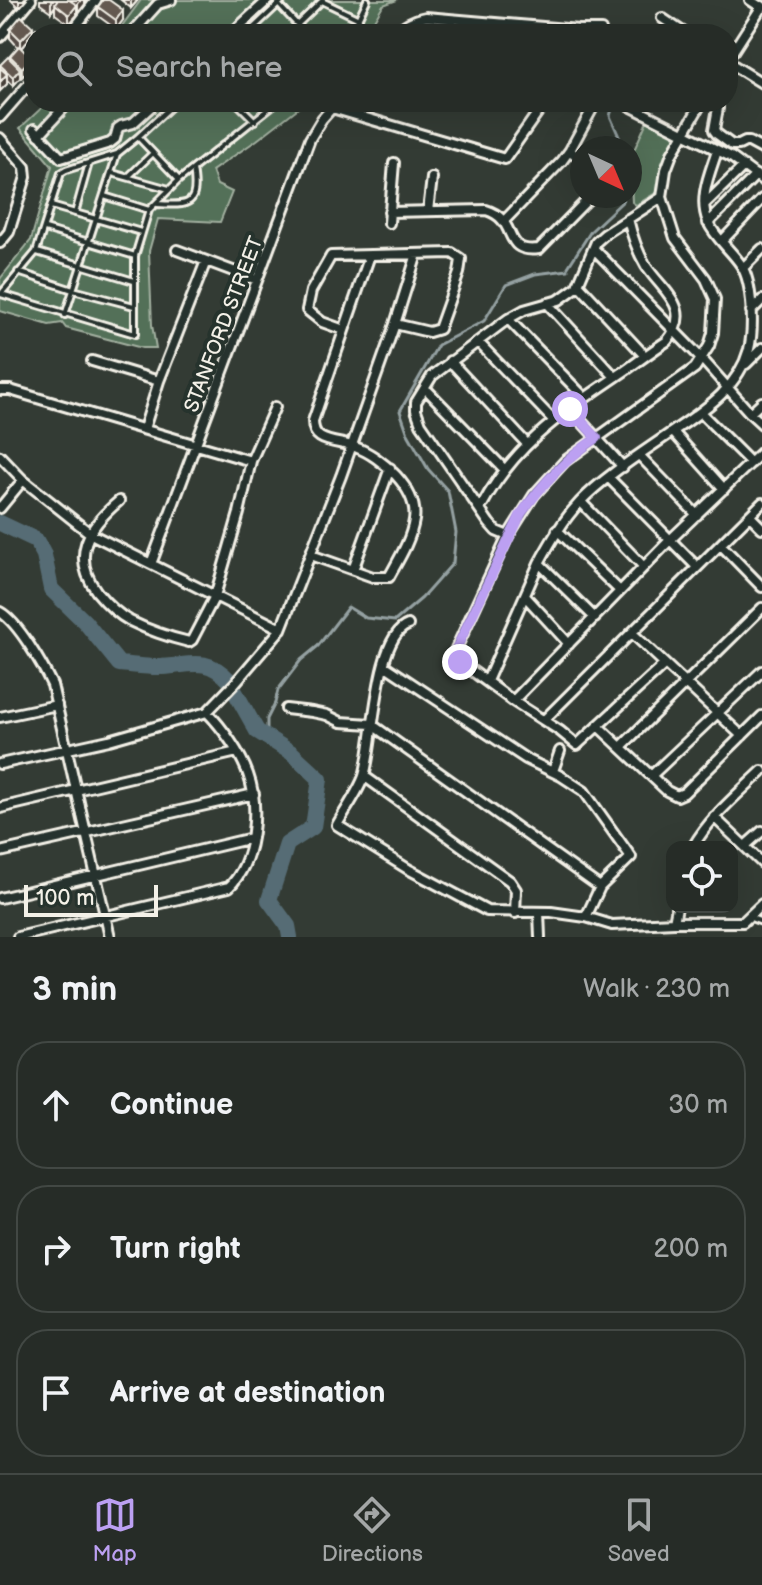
<!DOCTYPE html>
<meta charset="utf-8">
<style>
body{margin:0;font-family:"Balsamiq Sans",sans-serif;background:#323833;color:#f1f3f6}
.controls{position:absolute;right:24px;bottom:24px;display:grid;overflow:hidden;border-radius:16px;box-shadow:0 8px 32px #0002}
.controls button{width:72px;height:72px;display:grid;place-items:center;padding:0;border:0;border-bottom:2px solid #424844;background:#262c27;color:#f1f3f6;font:40px sans-serif}
.compass{position:absolute;left:570px;top:136px;width:72px;height:72px;border-radius:50%;background:#262c27;box-shadow:0 8px 32px #0002;rotate:136deg}
.scale{position:absolute;left:24px;bottom:20px;width:134px;box-sizing:border-box;padding-left:8px;border:4px solid #f4f1e8;border-top:0;font-size:22px;line-height:28px;white-space:nowrap;color:#f4f1e8;-webkit-text-stroke:6px #26332d;paint-order:stroke}
.stop{position:absolute;width:24px;height:24px;margin:-18px;border:6px solid #bca0f2;border-radius:50%;background:#fff}
.stop.end{background:#bca0f2;border-color:#fff;box-shadow:0 2px 8px #0008}
.list{margin:0;padding:0;list-style:none}
h2{display:flex;justify-content:space-between;align-items:center;height:104px;margin:0;padding:0 32px;font-size:34px}
h2 small{font-size:26px;font-weight:400;color:#a4a7a7}
.list li{display:grid;grid-template-columns:52px 1fr auto;gap:24px;align-items:center;box-sizing:border-box;height:128px;margin:0 16px 16px;padding:0 16px;border:2px solid #424844;border-radius:32px}
.list b{display:block;font-size:30px;white-space:nowrap}
.list em{font-size:26px;font-style:normal;color:#a4a7a7}
.icon{flex:none;width:44px;height:44px;fill:none;stroke:currentColor;stroke-width:2;stroke-linecap:round;stroke-linejoin:round}
.map{position:relative;flex:none;width:762px;height:937px;overflow:hidden}
.search{position:absolute;background:#262c27;box-shadow:0 8px 32px #0002;left:24px;right:24px;top:24px;height:88px;display:flex;align-items:center;gap:20px;box-sizing:border-box;padding:0 28px;border-radius:32px;color:#a4a7a7;font-size:30px}
.sheet{height:536px;background:#262c27}
nav{display:flex;justify-content:space-around;align-items:center;box-sizing:border-box;height:112px;border-top:2px solid #424844;background:#262c27;font-size:22px;color:#a4a7a7}
nav a{display:grid;justify-items:center;gap:4px}
nav .on{color:#bca0f2}
.map>svg:first-child{display:block}
.green{fill:#527059;stroke:#a3b0a0;stroke-width:2}
.lines{fill:none;stroke-linecap:round;stroke-linejoin:round}
.stream{stroke:#95a1a2;stroke-width:3}
.river{stroke:#566c74;stroke-width:16}
.lane-casing{stroke:#f4f1e8;stroke-width:10}
.street-casing{stroke:#f4f1e8;stroke-width:14}
.lane{stroke:#26332d;stroke-width:4}
.street{stroke:#26332d;stroke-width:8}
.wall{fill:#574d46;stroke:#f4f1e8;stroke-width:2}
.shaded-wall{fill:#473f39;stroke:#f4f1e8;stroke-width:2}
.building{fill:#655a51;stroke:#f4f1e8;stroke-width:2}
.route{stroke:#bca0f2;stroke-width:10}
.labels{text-anchor:middle;stroke-width:8;stroke-linejoin:round;paint-order:stroke}
.street-label{font-size:20px;fill:#f4f1e8;stroke:#26332d}
</style>
<div class="map">
<svg width="762" height="937" viewBox="0 0 762 937">
<rect width="100%" height="100%" fill="#333b34"/>
<filter id="ink" filterUnits="userSpaceOnUse"><feTurbulence type="fractalNoise" baseFrequency=".0125" numOctaves="2"/><feDisplacementMap in="SourceGraphic" scale="16" xChannelSelector="R" yChannelSelector="G"/><feConvolveMatrix kernelMatrix="1 2 1 2 8 2 1 2 1" color-interpolation-filters="sRGB"/></filter>
<g filter="url(#ink)">
<path class="green" d="M 141,0 L 397,0 L 383,5 L 366,34 L 116,34 Z
M 48,102 L 306,102 L 257,140 L 212,171 L 217,185 L 232,192 L 220,222 L 158,219 L 149,251 L 152,325 L 156,348 L 142,348 L 66,328 L 62,323 L 49,325 L 0,311 L 0,279 L 31,240 L 52,166 L 20,128 Z
M 647,121 L 676,134 L 663,162 L 657,192 L 636,205 L 632,202 L 630,159 Z"/>
<g class="lines">
<path class="stream" d="M 614,102 L 610,116 L 624,148
M 568,267 L 591,231 L 623,201 L 622,196
M 267,737 L 267,719 L 275,703 L 278,690 L 301,660 L 318,646 L 348,607 L 366,618 L 395,621 L 422,598 L 453,563 L 456,532 L 448,491 L 428,469 L 408,434 L 400,411 L 438,345 L 484,321 L 506,285 L 535,274 L 568,270"/>
<path class="river" d="M 0,523 L 36,540 L 44,555 L 51,589 L 85,622 L 119,664 C 132,665 145,667 158,667 C 187,667 205,654 229,680
M 234,690 L 257,731 L 292,753 L 320,779 L 313,827 L 287,844 L 269,900 L 288,926 L 290,937"/>
<defs>
<path id="lane" d="M 322,1 L 359,19
M 278,4 L 306,34
M 298,24 L 323,0
M 247,34 L 283,0
M 351,34 L 367,0
M 176,102 L 138,137 L 117,154 L 66,170 L 61,173 L 36,252 L 1,294 L 135,334 L 135,256 L 149,210 L 179,180 L 277,102
M 236,102 L 255,121
M 138,137 L 179,180
M 112,173 L 169,189
M 129,176 L 153,153
M 104,196 L 149,210
M 157,204 C 190,206 199,205 193,169
M 51,206 L 141,232
M 75,213 L 89,163
M 45,229 L 135,256
M 37,252 L 134,281
M 18,272 L 73,290 L 134,306
M 65,315 L 117,154
M 751,918 L 762,922"/>
<path id="street" d="M 750,0 L 762,8
M 662,18 L 686,34
M 70,34 L 96,0
M 131,34 L 158,4 L 171,0
M 231,34 L 268,0
M 395,34 C 405,24 412,20 426,17 L 579,30 L 601,30
M 0,37 L 31,0
M 728,59 L 762,6
M 728,62 L 762,83
M 622,102 L 731,157 L 762,180
M 714,102 L 718,108 L 714,130 L 717,134 L 732,145 L 739,145 L 745,142 L 749,142 L 762,149
M 332,108 L 505,159 L 545,102
M 0,117 L 34,78
M 34,129 L 61,158 L 110,143 L 115,139 L 118,128 L 121,126 L 133,123 L 156,102
M 39,135 L 69,102
M 0,138 L 25,167 L 26,177 L 9,232 L 0,243
M 570,150 L 582,162
M 705,204 L 744,166
M 428,211 L 432,178
M 389,212 L 486,210 C 520,220 500,254 539,249 L 591,196
M 504,221 L 562,161 L 570,150 L 596,102
M 389,223 L 394,163
M 708,223 L 756,175
M 722,241 L 762,199
M 594,249 L 702,359 L 750,413 L 762,424
M 177,250 L 257,280
M 743,268 L 762,249
M 578,284 L 645,356
M 547,303 L 615,377
M 751,311 L 762,300
M 508,319 L 584,397
M 344,330 L 322,322 L 307,310 L 311,291 L 331,256 L 452,253 L 461,259 L 459,273 L 439,329 L 429,332 L 395,324
M 478,342 L 554,421
M 92,361 L 159,381
M 450,361 L 527,444
M 746,364 L 762,348
M 425,388 L 505,470
M 0,390 L 10,390 L 251,461
M 570,409 L 623,467
M 701,413 L 751,463
M 750,413 L 762,402
M 144,429 L 159,381 L 206,261
M 673,432 L 724,489
M 639,455 L 697,515
M 0,456 L 23,480 L 91,534 L 281,629
M 609,478 L 697,567
M 119,501 C 88,527 70,556 97,592 C 106,603 117,614 130,621 C 148,630 168,637 189,642 L 192,640 L 215,596 L 239,513 L 251,461 L 275,407
M 581,502 L 644,567
M 0,508 L 23,480
M 480,509 C 516,441 565,412 626,370 C 640,360 653,350 667,341 C 694,308 663,292 646,266 C 637,251 632,236 628,219
M 750,516 L 762,528
M 557,530 L 620,591
M 508,536 L 496,531 L 489,523 L 421,424 L 416,410 L 416,402 L 432,376 L 508,319 L 524,310 L 559,300 L 577,287 L 596,242 L 605,234 L 662,197
M 721,545 L 762,587
M 311,555 L 373,577 L 389,577 C 399,559 411,540 414,520 C 419,490 381,456 355,447 C 345,443 329,443 320,437 C 314,433 313,427 313,421 L 370,255
M 539,563 C 551,541 563,520 580,502 C 605,476 642,453 672,432 C 704,410 738,389 749,349 C 754,329 753,283 741,265 C 732,251 715,238 708,222 C 698,198 710,173 717,151
M 151,564 L 310,139 L 322,119 L 337,102
M 353,570 L 390,468
M 525,596 L 569,644
M 0,612 C 18,622 43,666 52,685 L 110,937
M 408,625 C 375,636 374,745 364,776 C 359,791 345,810 337,825 L 408,869 L 487,911 L 551,912 L 586,917 L 612,925 L 674,922 L 743,922 L 762,904
M 632,633 L 742,736
M 665,664 L 577,745 L 560,731 L 513,701 L 460,662 L 456,659 L 455,651 L 508,536 L 534,495 L 565,461 L 695,368 L 709,346 L 713,333 L 715,299 L 706,279 L 675,238 L 662,197 L 666,170 L 672,154 L 702,102
M 384,665 L 526,759 L 561,776 L 584,791 L 631,857 L 600,887 L 586,917
M 487,681 L 539,563 L 595,618
M 513,701 L 670,540 L 762,452
M 286,709 L 312,712 L 327,715 L 341,722 L 371,724 L 600,887
M 207,712 L 235,683 L 281,629 L 341,476 L 395,324 L 417,254
M 0,717 L 57,705
M 544,720 L 762,503
M 599,727 L 667,791 L 677,796 L 684,793 L 762,716
M 621,747 L 762,608
M 0,764 L 109,740 L 207,712 C 222,727 241,754 248,774 C 260,807 255,862 229,887 L 18,937
M 553,771 L 560,751
M 652,775 L 762,671
M 364,776 L 510,881 L 516,890 L 515,913
M 0,808 L 237,752
M 714,817 L 762,863
M 745,846 L 762,831
M 693,847 C 710,817 737,795 762,771
M 0,852 L 254,794
M 0,898 L 252,838
M 539,912 L 540,937
M 674,922 L 677,907"/>
</defs>
<use href="#lane" class="lane-casing"/>
<use href="#street" class="street-casing"/>
<use href="#lane" class="lane"/>
<use href="#street" class="street"/>
</g>
<path class="wall" d="M 11,0 L 26,0 L 19,8 Z
M 40,0 L 88,0 L 87,2 L 85,0 L 85,4 L 78,13 L 77,12 L 77,15 L 69,24 L 55,14 L 55,7 L 51,12 L 40,4 Z
M 121,0 L 138,0 L 131,8 Z
M 98,7 L 123,20 L 116,29 L 98,16 Z
M 10,29 L 33,32 L 34,34 L 34,52 L 28,47 L 28,41 L 21,49 L 31,67 L 22,77 L 20,75 L 20,78 L 13,86 L 7,80 L 7,84 L 0,91 L 0,65 L 10,58 L 10,56 L 18,47 L 10,38 Z"/>
<path class="shaded-wall" d="M 19,0 L 26,0 L 19,8 Z
M 54,0 L 59,0 L 51,12 L 51,3 Z
M 81,0 L 85,0 L 85,4 L 78,13 L 78,4 Z
M 131,0 L 138,0 L 131,8 Z
M 77,5 L 77,15 L 69,24 L 69,15 Z
M 123,10 L 123,20 L 116,29 L 116,20 Z
M 33,27 L 33,36 L 28,38 L 28,41 L 21,49 L 21,40 Z
M 31,58 L 31,67 L 22,77 L 22,68 Z
M 20,69 L 20,78 L 13,86 L 13,77 Z
M 7,74 L 7,84 L 0,91 L 0,82 Z"/>
<path class="building" d="M 58,0 L 69,0 L 77,5 L 69,15 L 55,4 Z
M 103,0 L 109,0 L 123,10 L 116,20 L 98,7 Z
M 21,16 L 33,27 L 21,40 L 10,29 Z
M 36,28 L 43,34 L 34,34 L 34,43 L 28,38 Z
M 81,29 L 88,34 L 77,34 Z
M 19,46 L 31,58 L 22,68 L 10,56 Z
M 8,57 L 20,69 L 13,77 L 0,65 Z
M 0,68 L 7,74 L 0,82 Z"/>
</g>
<g class="lines" filter="url(#ink)">
<path class="route" d="M 460,662 L 456,659 L 455,651 L 521,514 C 542,484 566,458 597,438 L 570,409"/>
</g>
<g class="labels">
<g class="street-label">
<text transform="translate(223 324) rotate(-69)" y="7">STANFORD STREET</text>
</g>
</g>
</svg>
<div class="controls">
<button><svg class="icon" aria-label="locate" viewBox="0 0 24 24"><circle cx="12" cy="12" r="6"/><path d="M12 2v4M12 18v4M2 12h4M18 12h4"/></svg></button>
</div>
<svg class="compass" viewBox="-18 -18 36 36"><path d="M0-13l5 13h-10z" fill="#e53935"/><path d="M0 13l5-13h-10z" fill="#a4a7a7"/></svg>
<div class="scale">100 m</div>
<div class="stop" style="left:570px;top:409px"></div>
<div class="stop end" style="left:460px;top:662px"></div>
<div class="search"><svg class="icon" aria-label="search" viewBox="0 0 24 24"><circle cx="10" cy="10" r="6"/><path d="M15 15l6 6"/></svg>Search here</div>
</div>
<section class="sheet">
<h2>3 min<small>Walk · 230 m</small></h2>
<ul class="list">
<li><svg class="icon" aria-label="ahead" viewBox="0 0 24 24"><path d="M12 20V5M6 11l6-6 6 6"/></svg><div><b>Continue</b></div><em>30 m</em></li>
<li><svg class="icon" aria-label="right" viewBox="0 0 24 24"><path d="M7 20v-9h11M14 6l5 5-5 5"/></svg><div><b>Turn right</b></div><em>200 m</em></li>
<li><svg class="icon" aria-label="arrive" viewBox="0 0 24 24"><path d="M6 21V4h12l-3 4 3 4H6"/></svg><div><b>Arrive at destination</b></div></li>
</ul>
</section>
<nav>
<a class="on"><svg class="icon" aria-label="map" viewBox="0 0 24 24"><path d="M3 6l6-2 6 2 6-2v14l-6 2-6-2-6 2zM9 4v14M15 6v14"/></svg>Map</a>
<a><svg class="icon" aria-label="directions" viewBox="0 0 24 24"><path d="M12 3l9 9-9 9-9-9zM9 14v-3h6M13 9l2 2-2 2"/></svg>Directions</a>
<a><svg class="icon" aria-label="saved" viewBox="0 0 24 24"><path d="M7 4h10v16l-5-4-5 4z"/></svg>Saved</a>
</nav>
